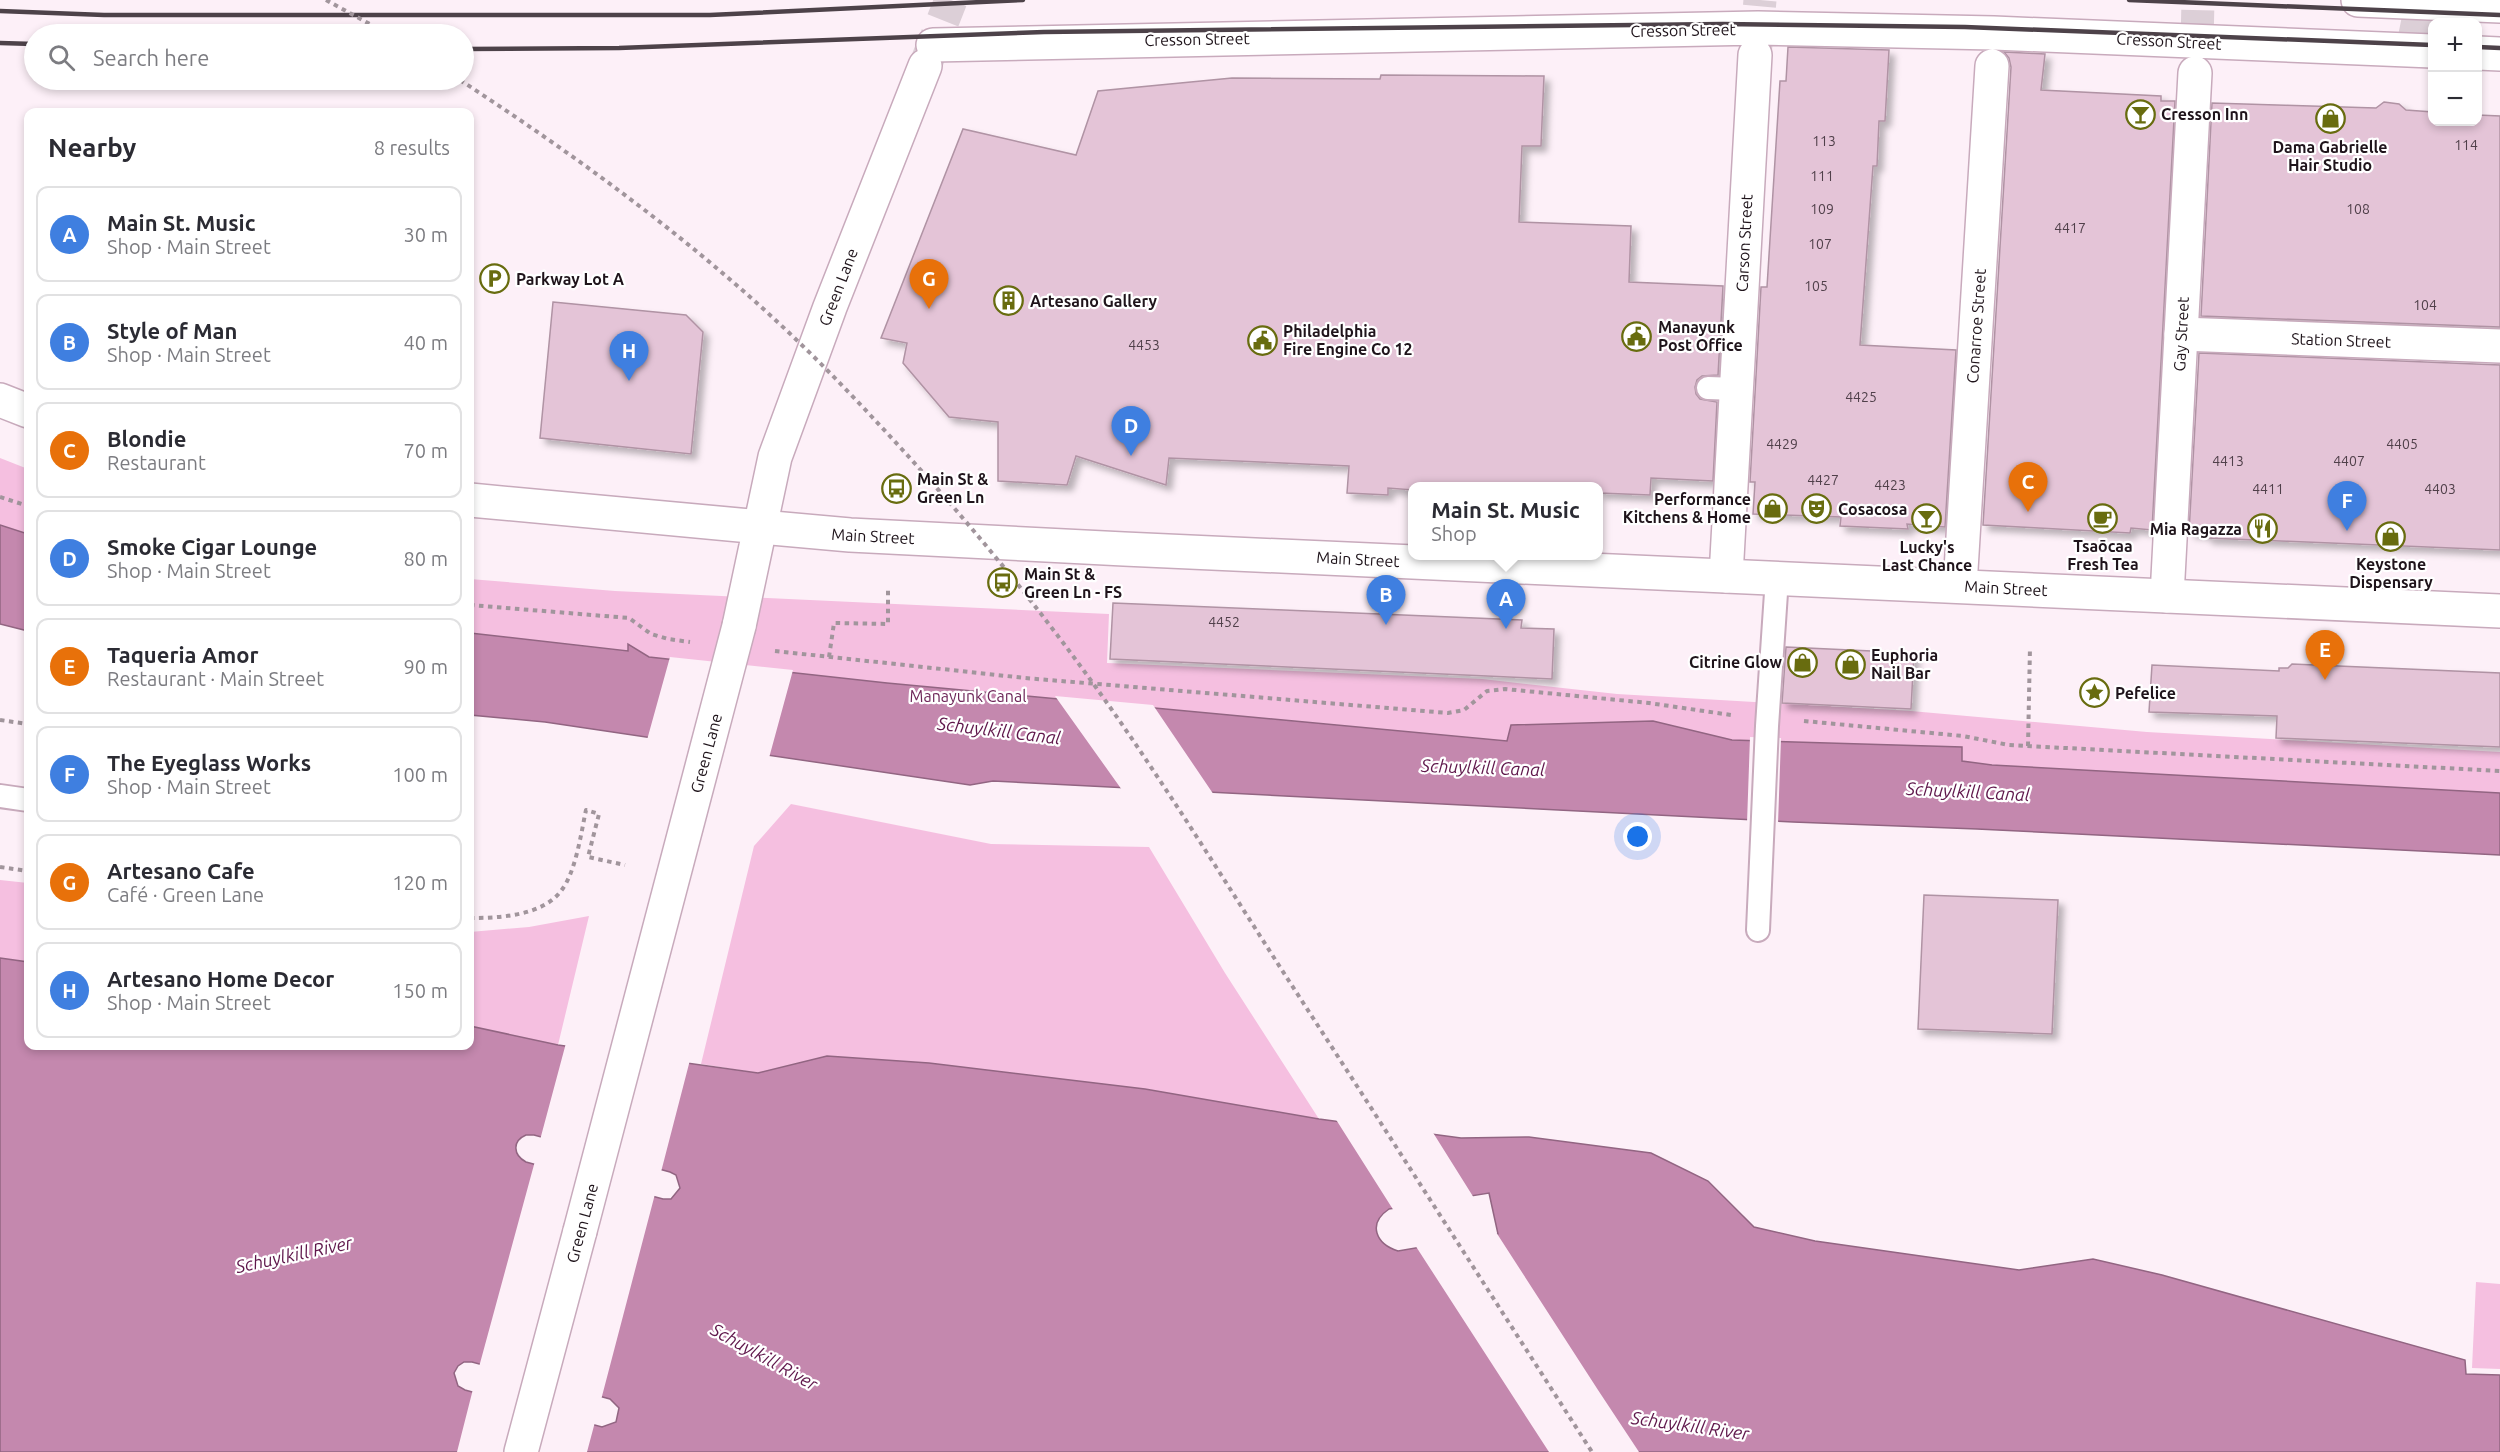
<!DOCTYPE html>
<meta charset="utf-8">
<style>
body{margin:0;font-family:Ubuntu,sans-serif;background:#f7f7f7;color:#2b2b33}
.controls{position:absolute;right:18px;top:18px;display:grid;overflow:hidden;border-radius:12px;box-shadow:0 3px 9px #0003}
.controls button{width:54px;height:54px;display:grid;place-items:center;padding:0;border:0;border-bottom:2px solid #e1e1e2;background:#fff;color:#2b2b33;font:30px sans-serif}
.you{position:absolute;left:1638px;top:837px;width:21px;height:21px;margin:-15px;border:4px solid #fff;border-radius:50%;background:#1a73e8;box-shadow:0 0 0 9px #1a73e833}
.badge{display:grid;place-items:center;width:39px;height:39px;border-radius:50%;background:#686c0f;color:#fff;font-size:20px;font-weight:700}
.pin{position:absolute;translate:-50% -50px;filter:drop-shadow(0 2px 3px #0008)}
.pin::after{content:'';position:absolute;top:32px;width:21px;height:18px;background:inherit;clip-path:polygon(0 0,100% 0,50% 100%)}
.popup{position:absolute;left:1408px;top:482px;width:195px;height:78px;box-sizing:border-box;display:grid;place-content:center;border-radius:12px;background:#fff;filter:drop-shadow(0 2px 4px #0005);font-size:20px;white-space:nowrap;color:#7c7c81}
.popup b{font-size:22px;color:#2b2b33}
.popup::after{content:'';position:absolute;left:50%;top:100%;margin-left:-12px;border:12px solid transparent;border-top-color:#fff}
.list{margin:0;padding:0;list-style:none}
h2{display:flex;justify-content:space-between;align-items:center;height:78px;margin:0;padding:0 24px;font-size:26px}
h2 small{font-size:20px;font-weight:400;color:#7c7c81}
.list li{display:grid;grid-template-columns:39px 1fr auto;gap:18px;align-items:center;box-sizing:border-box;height:96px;margin:0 12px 12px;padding:0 12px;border:2px solid #e1e1e2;border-radius:12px}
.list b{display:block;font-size:22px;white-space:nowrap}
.list p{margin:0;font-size:20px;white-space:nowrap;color:#7c7c81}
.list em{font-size:20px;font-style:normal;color:#7c7c81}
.icon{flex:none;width:33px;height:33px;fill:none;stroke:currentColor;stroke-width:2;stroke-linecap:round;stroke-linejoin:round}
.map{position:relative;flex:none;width:2500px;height:1452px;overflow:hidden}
.search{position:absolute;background:#fff;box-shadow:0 3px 9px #0003;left:24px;top:24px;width:450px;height:66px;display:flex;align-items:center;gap:15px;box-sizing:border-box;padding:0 21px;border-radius:33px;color:#7c7c81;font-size:22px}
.panel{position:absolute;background:#fff;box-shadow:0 3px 9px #0003;left:24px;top:108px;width:450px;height:942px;border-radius:12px}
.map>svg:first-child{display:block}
.green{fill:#f5bfe0}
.water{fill:#c488ae;stroke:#926582;stroke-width:1.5;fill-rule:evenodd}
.pier{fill:#fdf0f8}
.building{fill:#e4c4d7;stroke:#b093a4;stroke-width:1.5;filter:url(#shadow)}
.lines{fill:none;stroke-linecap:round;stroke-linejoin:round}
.minor-tunnel{stroke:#dccfd7;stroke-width:33;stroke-dasharray:33 16;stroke-linecap:butt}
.secondary-tunnel{stroke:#dccfd7;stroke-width:33;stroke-dasharray:33 16;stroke-linecap:butt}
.service-casing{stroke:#c8aabc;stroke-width:26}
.pedestrian-casing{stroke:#c8aabc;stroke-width:36}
.minor-casing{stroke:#c8aabc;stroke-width:36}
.tertiary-casing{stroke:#c8aabc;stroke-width:36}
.secondary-casing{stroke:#c8aabc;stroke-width:36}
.path{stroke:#a1959c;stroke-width:4;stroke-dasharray:4.5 4.5;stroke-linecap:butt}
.service{stroke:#fff;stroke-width:22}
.pedestrian{stroke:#fff;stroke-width:33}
.minor{stroke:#fff;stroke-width:33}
.tertiary{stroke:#fff;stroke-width:33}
.secondary{stroke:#fff;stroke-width:33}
.rail{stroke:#4d4249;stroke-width:4.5}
.secondary-bridge-casing{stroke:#c8aabc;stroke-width:36;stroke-linecap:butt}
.path-bridge{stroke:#a1959c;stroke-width:4;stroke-dasharray:4.5 4.5;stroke-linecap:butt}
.secondary-bridge{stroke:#fff;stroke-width:33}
.labels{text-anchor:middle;stroke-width:4.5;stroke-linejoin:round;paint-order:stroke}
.number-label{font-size:14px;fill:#50404a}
.street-label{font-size:16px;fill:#1f141b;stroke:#fff}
.poi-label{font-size:16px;font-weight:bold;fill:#1f141b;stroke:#fff;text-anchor:start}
.park-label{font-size:16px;fill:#6d2558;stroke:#fff}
.water-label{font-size:18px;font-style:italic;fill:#5f174b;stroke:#fff}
</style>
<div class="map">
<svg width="2500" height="1452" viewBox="0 0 2500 1452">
<defs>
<filter id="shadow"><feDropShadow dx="5.5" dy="5.5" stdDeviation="3" flood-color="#0004"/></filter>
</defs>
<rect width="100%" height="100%" fill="#fdf0f8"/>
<path class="green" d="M 0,458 L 28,469 L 28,631 L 0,624 Z
M 470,579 L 615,591 L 1109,614 L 1107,663 L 1482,679 L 1617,694 L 1911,711 L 2147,732 L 2500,752 L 2500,855 L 1977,829 L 1793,822 L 993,781 L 970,785 L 545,722 L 470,715 Z
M 791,804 L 991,844 L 1149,847 L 1225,973 L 1319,1119 L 1145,1089 L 827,1056 L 758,1073 L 701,1064 L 754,846 Z
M 0,880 L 28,883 L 28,962 L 0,958 Z
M 589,916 L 558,1045 L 470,1026 L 470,932 L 529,927 Z
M 2476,1282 L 2500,1284 L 2500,1369 L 2472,1368 Z"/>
<path class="water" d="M 0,525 L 28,534 L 28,631 L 0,624 Z
M 470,633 L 628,651 L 628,644 L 649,657 L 887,683 L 1507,741 L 1511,725 L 1653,721 L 1732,740 L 1962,747 L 1962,761 L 1992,765 L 2500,793 L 2500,855 L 1977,829 L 1793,822 L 993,781 L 970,785 L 545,722 L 470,715 Z
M 0,958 L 28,962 L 28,1046 L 470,1046 L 470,1026 L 558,1045 L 758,1073 L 827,1056 L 929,1063 L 1145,1089 L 1319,1119 L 1461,1138 L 1529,1137 L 1651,1153 L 1708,1181 L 1754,1227 L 1815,1241 L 2019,1270 L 2093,1259 L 2162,1275 L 2465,1360 L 2466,1374 L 2500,1375 L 2500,1452 L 0,1452 ZM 526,1135 L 534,1135 L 670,1172 L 676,1175 L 680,1188 L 671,1199 L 663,1199 L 526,1162 C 513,1155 512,1141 526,1135 ZM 1489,1193 L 1498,1234 L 1398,1251 C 1376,1244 1367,1224 1389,1209 ZM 464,1362 L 472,1362 L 610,1399 L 619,1408 L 616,1422 L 602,1427 L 465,1390 L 458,1386 L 454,1373 L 458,1366 Z"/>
<path class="pier" d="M 670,657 L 793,670 L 769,758 L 647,740 Z
M 1055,696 L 1153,705 L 1214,795 L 1122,790 Z
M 1750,737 L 1781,738 L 1778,824 L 1747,823 Z
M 566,1043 L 690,1060 L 661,1172 L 540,1140 Z
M 1335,1118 L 1432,1131 L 1474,1198 L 1394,1211 Z
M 535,1161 L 655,1194 L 601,1400 L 479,1367 Z
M 1494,1229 L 1598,1390 L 1639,1452 L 1549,1452 L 1415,1245 L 1495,1232 Z
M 473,1389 L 595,1422 L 587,1452 L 457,1452 Z"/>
<path class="building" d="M 1788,47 L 1889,50 L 1885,121 L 1879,121 L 1877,166 L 1873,166 L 1860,345 L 1956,350 L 1945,527 L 1907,524 L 1908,529 L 1840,526 L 1841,517 L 1753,514 L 1755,482 L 1750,482 L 1761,287 L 1767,287 L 1780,81 L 1786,81 Z
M 2004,52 L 2045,54 L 2041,90 L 2161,96 L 2161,101 L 2175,101 L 2152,530 L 2131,528 L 2130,533 L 1983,525 L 2011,67 L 2009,58 Z
M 1381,75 L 1544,76 L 1541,146 L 1522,146 L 1519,222 L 1631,226 L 1629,282 L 1723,286 L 1718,375 L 1702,376 L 1697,380 L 1695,387 L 1696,394 L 1700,399 L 1717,402 L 1713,481 L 1651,478 L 1650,495 L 1599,493 L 1599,486 L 1413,486 L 1413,490 L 1388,488 L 1388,495 L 1347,493 L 1349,466 L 1169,458 L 1166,485 L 1076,456 L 1067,485 L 998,481 L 998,422 L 949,417 L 903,363 L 907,343 L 881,338 L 963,129 L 1076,155 L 1098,91 L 1232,78 L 1380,79 Z
M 2384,102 L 2399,104 L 2406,110 L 2433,112 L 2433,122 L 2478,122 L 2478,115 L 2500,116 L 2500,327 L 2201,316 L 2212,103 L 2376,108 Z
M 553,302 L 686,315 L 703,332 L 691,454 L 540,438 Z
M 2199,353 L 2500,365 L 2500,550 L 2207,538 L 2207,534 L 2189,532 Z
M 1113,603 L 1522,620 L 1521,628 L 1554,629 L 1552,679 L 1110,659 Z
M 1786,647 L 1914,653 L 1911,709 L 1782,703 Z
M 2292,664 L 2500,673 L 2500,747 L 2276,738 L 2277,716 L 2149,712 L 2152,665 L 2279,671 L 2279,668 L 2288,668 Z
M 1924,895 L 2058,900 L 2052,1034 L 1918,1029 Z"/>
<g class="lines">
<path class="minor-tunnel" d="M 2197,43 L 2198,0
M 2412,50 L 2422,0
M 1755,55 L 1760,0"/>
<path class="secondary-tunnel" d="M 925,66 L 951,0"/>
<defs>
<path id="service" d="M 1708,388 L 1736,389
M 0,796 L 28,800
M 1758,930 L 1767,726 L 1777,578"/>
<path id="pedestrian" d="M 2167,596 L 2195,73"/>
<path id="minor" d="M 2358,0 L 2500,6
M 933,45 L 1758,28 L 1994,33 L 2432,51
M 2478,53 L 2500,54
M 2181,334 L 2500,346
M 1726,576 L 1755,55
M 1960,586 L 1992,66"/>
<path id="tertiary" d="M 761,527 L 850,535 L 1124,549 L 2500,611"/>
<path id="secondary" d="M 0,400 L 28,411
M 470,500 L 761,527
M 739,626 L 775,457 L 830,307 L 925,66
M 521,1452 L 580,1231"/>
</defs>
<use href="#service" class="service-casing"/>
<use href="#pedestrian" class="pedestrian-casing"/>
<use href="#minor" class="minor-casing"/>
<use href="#tertiary" class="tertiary-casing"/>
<use href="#secondary" class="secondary-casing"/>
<path class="path" d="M 0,497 L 28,506
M 470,605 L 629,618 L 651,634 L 668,639 L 690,642
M 775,651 L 1025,678 L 1448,713 L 1464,710 L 1487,691 L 1505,689 L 1649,703 L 1731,715
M 829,657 L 834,623 L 888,624 L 888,589
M 0,720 L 28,724
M 1804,721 L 1963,736 L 2009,745 L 2500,771
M 2028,746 L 2030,647
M 0,867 L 28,871
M 470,918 C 499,918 542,916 561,891 C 576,872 581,833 586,810 L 599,814 L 588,857 L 625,865"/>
<use href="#service" class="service"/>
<use href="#pedestrian" class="pedestrian"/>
<use href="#minor" class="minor"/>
<use href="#tertiary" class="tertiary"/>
<use href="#secondary" class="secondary"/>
<path class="rail" d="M 2129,0 L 2500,15
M 0,11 L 104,15 L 710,15 L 1023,0
M 0,43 L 34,44
M 2478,47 L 2500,48
M 464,49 L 619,48 L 1044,32 L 1723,24 L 1965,27 L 2432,45"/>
<defs>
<path id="secondary-bridge" d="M 580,1231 L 739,626"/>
</defs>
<use href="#secondary-bridge" class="secondary-bridge-casing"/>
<path class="path-bridge" d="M 326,0 L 388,34
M 460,80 C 590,165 718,259 828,371 C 912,457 991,547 1064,644 C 1145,751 1216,868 1289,981 C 1391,1138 1491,1295 1592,1452"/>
<use href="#secondary-bridge" class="secondary-bridge"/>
</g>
<defs>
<symbol id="bar-ring" viewBox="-11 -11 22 22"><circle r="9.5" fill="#fff" stroke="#686c0f" stroke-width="1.5"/><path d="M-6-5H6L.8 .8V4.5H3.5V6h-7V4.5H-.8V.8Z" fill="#686c0f"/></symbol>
<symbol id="shop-ring" viewBox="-11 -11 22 22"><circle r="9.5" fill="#fff" stroke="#686c0f" stroke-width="1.5"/><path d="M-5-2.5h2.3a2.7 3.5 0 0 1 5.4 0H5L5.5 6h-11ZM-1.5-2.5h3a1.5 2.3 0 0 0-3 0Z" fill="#686c0f"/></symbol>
<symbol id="parking-ring" viewBox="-11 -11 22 22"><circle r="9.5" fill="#fff" stroke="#686c0f" stroke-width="1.5"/><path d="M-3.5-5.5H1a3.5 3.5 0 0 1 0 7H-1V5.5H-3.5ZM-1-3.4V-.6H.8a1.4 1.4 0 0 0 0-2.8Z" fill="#686c0f"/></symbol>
<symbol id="building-ring" viewBox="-11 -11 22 22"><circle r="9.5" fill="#fff" stroke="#686c0f" stroke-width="1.5"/><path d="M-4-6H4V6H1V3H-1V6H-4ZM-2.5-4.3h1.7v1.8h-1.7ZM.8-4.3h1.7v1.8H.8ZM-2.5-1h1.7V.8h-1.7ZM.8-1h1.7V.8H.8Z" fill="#686c0f"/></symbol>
<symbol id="civic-ring" viewBox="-11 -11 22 22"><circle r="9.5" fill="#fff" stroke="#686c0f" stroke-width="1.5"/><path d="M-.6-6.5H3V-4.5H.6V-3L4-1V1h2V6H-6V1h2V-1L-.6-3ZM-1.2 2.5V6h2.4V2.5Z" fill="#686c0f"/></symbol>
<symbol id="bus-ring" viewBox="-11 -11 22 22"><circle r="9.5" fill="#fff" stroke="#686c0f" stroke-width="1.5"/><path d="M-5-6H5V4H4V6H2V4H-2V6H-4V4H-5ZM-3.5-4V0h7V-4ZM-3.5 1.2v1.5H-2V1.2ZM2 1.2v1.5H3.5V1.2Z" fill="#686c0f"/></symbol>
<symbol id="theatre-ring" viewBox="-11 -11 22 22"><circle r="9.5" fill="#fff" stroke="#686c0f" stroke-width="1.5"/><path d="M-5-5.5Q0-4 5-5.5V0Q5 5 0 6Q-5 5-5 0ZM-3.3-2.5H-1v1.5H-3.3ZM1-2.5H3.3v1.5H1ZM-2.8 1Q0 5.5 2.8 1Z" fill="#686c0f"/></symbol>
<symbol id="cafe-ring" viewBox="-11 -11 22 22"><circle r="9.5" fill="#fff" stroke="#686c0f" stroke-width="1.5"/><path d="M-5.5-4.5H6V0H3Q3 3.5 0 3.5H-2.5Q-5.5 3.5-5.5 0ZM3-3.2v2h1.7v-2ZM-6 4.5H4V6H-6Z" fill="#686c0f"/></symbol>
<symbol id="restaurant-ring" viewBox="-11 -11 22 22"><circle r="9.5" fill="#fff" stroke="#686c0f" stroke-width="1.5"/><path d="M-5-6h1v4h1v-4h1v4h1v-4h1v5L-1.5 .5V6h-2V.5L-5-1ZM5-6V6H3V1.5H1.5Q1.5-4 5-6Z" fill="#686c0f"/></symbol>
<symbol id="sight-ring" viewBox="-11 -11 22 22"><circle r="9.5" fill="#fff" stroke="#686c0f" stroke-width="1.5"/><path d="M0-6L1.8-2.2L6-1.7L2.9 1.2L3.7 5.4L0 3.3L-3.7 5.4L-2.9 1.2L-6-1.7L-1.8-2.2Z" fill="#686c0f"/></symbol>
</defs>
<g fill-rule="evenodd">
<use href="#bar-ring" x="2124" y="98" width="33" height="33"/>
<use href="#shop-ring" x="2314" y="102" width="33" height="33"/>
<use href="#parking-ring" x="478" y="262" width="33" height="33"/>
<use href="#building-ring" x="992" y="284" width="33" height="33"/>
<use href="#civic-ring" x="1620" y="320" width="33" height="33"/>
<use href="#civic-ring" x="1246" y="324" width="33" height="33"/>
<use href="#bus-ring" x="880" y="472" width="33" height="33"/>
<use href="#shop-ring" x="1756" y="492" width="33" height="33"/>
<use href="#theatre-ring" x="1800" y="492" width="33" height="33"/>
<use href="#cafe-ring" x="2086" y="502" width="33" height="33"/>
<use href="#bar-ring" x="1910" y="502" width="33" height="33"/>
<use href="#restaurant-ring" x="2246" y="512" width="33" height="33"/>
<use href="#shop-ring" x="2374" y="520" width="33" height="33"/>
<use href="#bus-ring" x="986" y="566" width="33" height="33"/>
<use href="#shop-ring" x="1786" y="646" width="33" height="33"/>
<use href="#shop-ring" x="1834" y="648" width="33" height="33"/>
<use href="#sight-ring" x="2078" y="676" width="33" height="33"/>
</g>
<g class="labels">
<g class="number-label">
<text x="1824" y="146">113</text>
<text x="2466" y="150">114</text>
<text x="1822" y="181">111</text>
<text x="1822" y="214">109</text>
<text x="2358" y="214">108</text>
<text x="2070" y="233">4417</text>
<text x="1820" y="249">107</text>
<text x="1816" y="291">105</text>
<text x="2425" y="310">104</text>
<text x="1144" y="350">4453</text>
<text x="1861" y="402">4425</text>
<text x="1782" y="449">4429</text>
<text x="2402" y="449">4405</text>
<text x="2228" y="466">4413</text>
<text x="2349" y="466">4407</text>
<text x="1823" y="485">4427</text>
<text x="1890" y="490">4423</text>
<text x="2268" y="494">4411</text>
<text x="2440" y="494">4403</text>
<text x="1224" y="627">4452</text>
</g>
<g class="street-label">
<text transform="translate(1683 30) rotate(-1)" y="6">Cresson Street</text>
<text transform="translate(1197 39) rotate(-1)" y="6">Cresson Street</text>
<text transform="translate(2169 41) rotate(3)" y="6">Cresson Street</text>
<text transform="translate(1744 243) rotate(-87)" y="6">Carson Street</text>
<text transform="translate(838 287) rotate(-69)" y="6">Green Lane</text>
<text transform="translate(1976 326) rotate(-86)" y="6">Conarroe Street</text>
<text transform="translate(2181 334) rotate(-87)" y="6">Gay Street</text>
<text transform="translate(2341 340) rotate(2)" y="6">Station Street</text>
<text transform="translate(873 536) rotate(3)" y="6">Main Street</text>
<text transform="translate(1358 559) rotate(3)" y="6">Main Street</text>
<text transform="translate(2006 588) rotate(3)" y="6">Main Street</text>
<text transform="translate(706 753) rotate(-75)" y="6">Green Lane</text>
<text transform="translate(582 1223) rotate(-75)" y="6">Green Lane</text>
</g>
<g class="poi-label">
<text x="2161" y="120">Cresson Inn</text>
<text x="2330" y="153" text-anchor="middle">Dama Gabrielle<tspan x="2330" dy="18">Hair Studio</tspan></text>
<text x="516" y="285">Parkway Lot A</text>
<text x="1030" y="307">Artesano Gallery</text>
<text x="1658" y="333">Manayunk<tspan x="1658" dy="18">Post Office</tspan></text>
<text x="1283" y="337">Philadelphia<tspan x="1283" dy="18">Fire Engine Co 12</tspan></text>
<text x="917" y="485">Main St &amp;<tspan x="917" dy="18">Green Ln</tspan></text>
<text x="1751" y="505" text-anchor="end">Performance<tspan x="1751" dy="18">Kitchens &amp; Home</tspan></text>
<text x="1838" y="515">Cosacosa</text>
<text x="2242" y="535" text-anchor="end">Mia Ragazza</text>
<text x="2103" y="552" text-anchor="middle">Tsaōcaa<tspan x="2103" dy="18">Fresh Tea</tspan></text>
<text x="1927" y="553" text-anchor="middle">Lucky's<tspan x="1927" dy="18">Last Chance</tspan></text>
<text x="2391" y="570" text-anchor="middle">Keystone<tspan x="2391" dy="18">Dispensary</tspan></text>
<text x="1024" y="580">Main St &amp;<tspan x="1024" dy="18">Green Ln - FS</tspan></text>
<text x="1871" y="661">Euphoria<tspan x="1871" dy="18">Nail Bar</tspan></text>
<text x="1782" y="668" text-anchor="end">Citrine Glow</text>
<text x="2115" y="699">Pefelice</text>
</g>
<g class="park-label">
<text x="968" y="702">Manayunk Canal</text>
</g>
<g class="water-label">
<text transform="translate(999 731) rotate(7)" y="6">Schuylkill Canal</text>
<text transform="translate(1483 768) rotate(2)" y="6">Schuylkill Canal</text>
<text transform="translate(1968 792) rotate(3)" y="6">Schuylkill Canal</text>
<text transform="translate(294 1255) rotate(-12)" y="6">Schuylkill River</text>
<text transform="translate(764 1357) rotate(29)" y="6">Schuylkill River</text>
<text transform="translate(1690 1426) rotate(8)" y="6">Schuylkill River</text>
</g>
</g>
</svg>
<div class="controls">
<button>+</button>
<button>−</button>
</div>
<div class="you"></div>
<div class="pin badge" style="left:1506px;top:629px;background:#3f7fe0">A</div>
<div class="popup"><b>Main St. Music</b>Shop</div>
<div class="pin badge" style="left:1386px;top:625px;background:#3f7fe0">B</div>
<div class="pin badge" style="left:2028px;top:512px;background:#e8710a">C</div>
<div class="pin badge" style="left:1131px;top:456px;background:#3f7fe0">D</div>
<div class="pin badge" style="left:2325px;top:680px;background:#e8710a">E</div>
<div class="pin badge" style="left:2347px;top:531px;background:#3f7fe0">F</div>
<div class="pin badge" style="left:929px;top:309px;background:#e8710a">G</div>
<div class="pin badge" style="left:629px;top:381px;background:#3f7fe0">H</div>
<div class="search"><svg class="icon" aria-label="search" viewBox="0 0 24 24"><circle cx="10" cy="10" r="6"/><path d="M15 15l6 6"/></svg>Search here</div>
<section class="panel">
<h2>Nearby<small>8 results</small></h2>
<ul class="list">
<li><span class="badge" style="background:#3f7fe0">A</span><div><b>Main St. Music</b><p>Shop · Main Street</p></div><em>30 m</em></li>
<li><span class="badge" style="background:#3f7fe0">B</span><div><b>Style of Man</b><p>Shop · Main Street</p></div><em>40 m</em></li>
<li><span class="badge" style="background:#e8710a">C</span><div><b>Blondie</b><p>Restaurant</p></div><em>70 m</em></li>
<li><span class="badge" style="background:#3f7fe0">D</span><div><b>Smoke Cigar Lounge</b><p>Shop · Main Street</p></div><em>80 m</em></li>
<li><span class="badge" style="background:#e8710a">E</span><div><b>Taqueria Amor</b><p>Restaurant · Main Street</p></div><em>90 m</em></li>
<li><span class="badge" style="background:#3f7fe0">F</span><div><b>The Eyeglass Works</b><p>Shop · Main Street</p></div><em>100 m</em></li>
<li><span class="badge" style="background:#e8710a">G</span><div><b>Artesano Cafe</b><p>Café · Green Lane</p></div><em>120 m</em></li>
<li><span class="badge" style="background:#3f7fe0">H</span><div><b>Artesano Home Decor</b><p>Shop · Main Street</p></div><em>150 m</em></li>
</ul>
</section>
</div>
